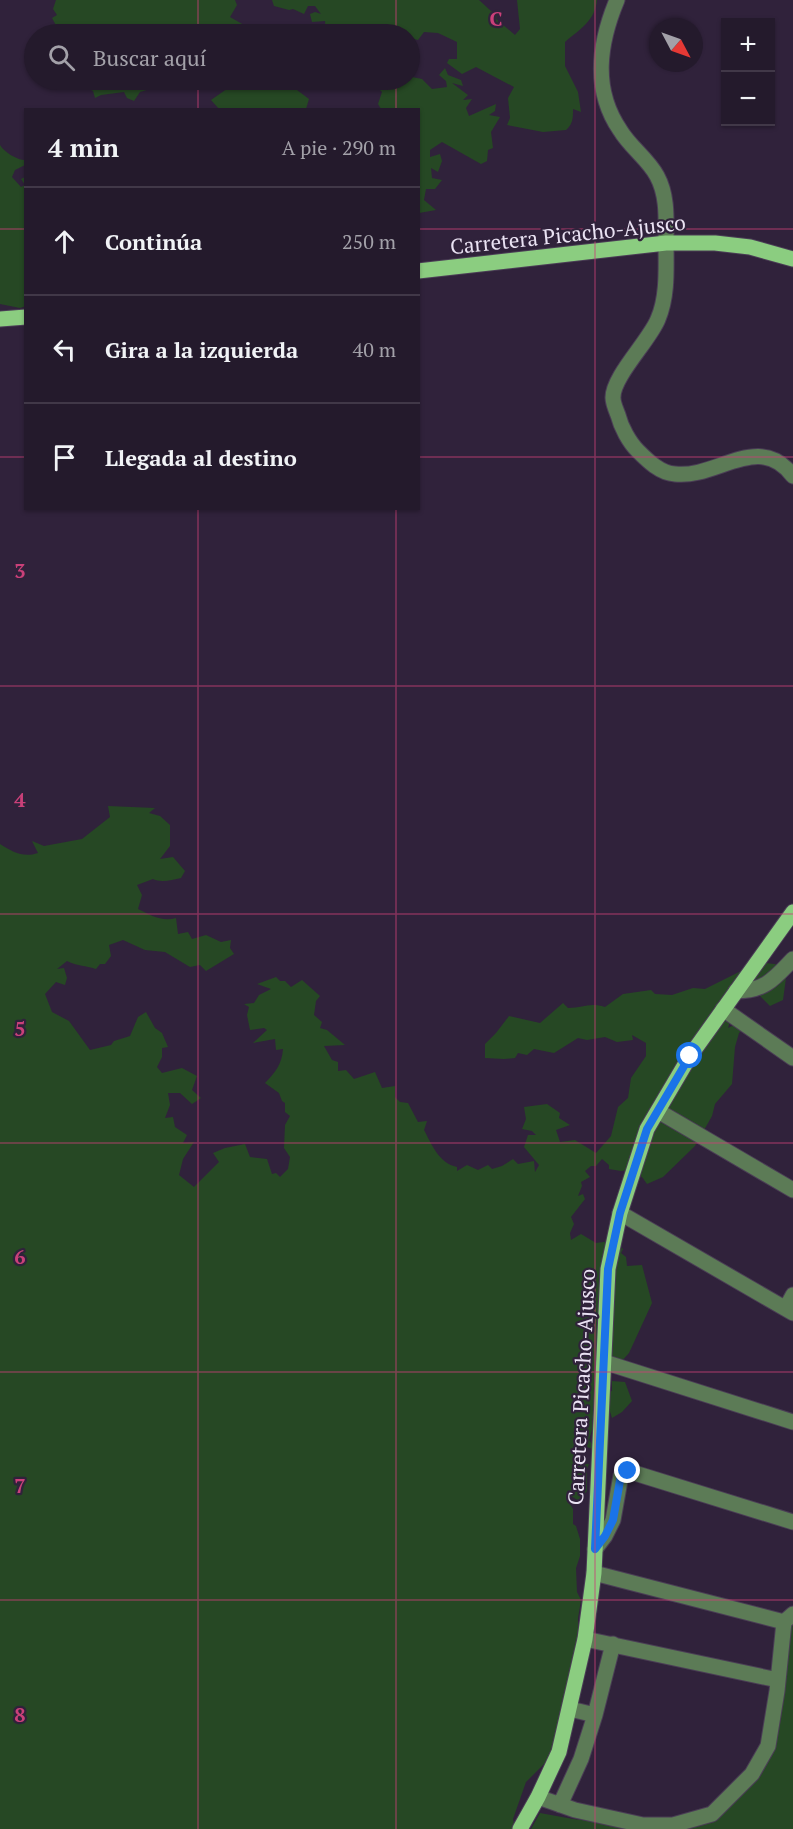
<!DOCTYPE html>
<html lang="es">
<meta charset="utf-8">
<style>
body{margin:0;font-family:"PT Serif",serif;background:#2c2334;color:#f1f3f6}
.controls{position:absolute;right:18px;top:18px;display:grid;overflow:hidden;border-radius:0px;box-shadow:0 2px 4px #0004}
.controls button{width:54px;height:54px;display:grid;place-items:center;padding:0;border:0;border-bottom:2px solid #413848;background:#241a2c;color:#f1f3f6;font:30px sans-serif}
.compass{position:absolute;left:649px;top:18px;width:54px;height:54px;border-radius:50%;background:#241a2c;box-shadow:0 2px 4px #0004;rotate:131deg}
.stop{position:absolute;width:18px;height:18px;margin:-14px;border:4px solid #1a73e8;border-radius:50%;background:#fff}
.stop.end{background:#1a73e8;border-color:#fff;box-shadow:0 2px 6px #0008}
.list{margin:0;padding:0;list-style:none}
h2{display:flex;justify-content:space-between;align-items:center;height:78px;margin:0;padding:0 24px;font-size:26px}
h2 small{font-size:20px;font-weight:400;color:#a3a1a9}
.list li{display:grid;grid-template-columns:39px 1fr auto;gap:18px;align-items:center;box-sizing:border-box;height:108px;padding:0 24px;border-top:2px solid #413848}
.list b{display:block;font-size:22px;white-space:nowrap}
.list em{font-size:20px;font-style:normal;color:#a3a1a9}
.icon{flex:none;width:33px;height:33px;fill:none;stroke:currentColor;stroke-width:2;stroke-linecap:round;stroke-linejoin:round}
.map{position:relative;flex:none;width:793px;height:1829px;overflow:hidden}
.search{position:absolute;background:#241a2c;box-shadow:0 2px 4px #0004;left:24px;top:24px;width:396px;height:66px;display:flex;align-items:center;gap:15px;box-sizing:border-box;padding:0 21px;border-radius:33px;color:#a3a1a9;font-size:22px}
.panel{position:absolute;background:#241a2c;box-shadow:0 2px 4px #0004;left:24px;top:108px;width:396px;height:402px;border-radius:0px}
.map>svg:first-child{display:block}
.green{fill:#264824}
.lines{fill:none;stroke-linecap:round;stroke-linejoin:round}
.minor-casing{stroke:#4a3d55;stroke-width:17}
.major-casing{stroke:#4a3d55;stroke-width:17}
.minor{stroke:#5c7b56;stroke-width:15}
.major{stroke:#8bcd80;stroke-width:15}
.route{stroke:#1a73e8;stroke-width:8}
.grid{fill:none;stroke:#ca4079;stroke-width:1.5;stroke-opacity:0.55}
.labels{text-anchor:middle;stroke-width:4.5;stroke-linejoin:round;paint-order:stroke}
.street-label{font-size:21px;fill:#eae2f3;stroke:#30223b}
.grid-label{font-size:20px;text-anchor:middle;font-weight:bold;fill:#ca4079;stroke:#30223b;stroke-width:4.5;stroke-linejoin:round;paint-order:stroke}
</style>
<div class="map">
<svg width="793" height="1829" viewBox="0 0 793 1829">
<rect width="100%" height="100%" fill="#30223b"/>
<path class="green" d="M 56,0 L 235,0 L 237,5 L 230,17 L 251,29 L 259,25 L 274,34 L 65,34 L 59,31 L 52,18 L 57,15 L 53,9 Z
M 272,0 L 479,0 L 491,11 L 498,12 L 496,19 L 515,35 L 520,29 L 517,0 L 597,0 C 595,21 580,29 565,42 L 565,66 L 578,92 L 581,112 L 573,109 C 573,118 573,124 566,130 L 543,132 L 507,125 L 510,118 L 508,98 L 514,87 L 476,67 L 462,74 L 447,63 L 449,59 L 457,59 L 457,42 L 438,33 L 424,32 L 418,40 L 410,38 L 410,34 L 326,34 L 325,21 L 312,22 L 310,14 L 315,12 L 321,14 L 315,6 L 308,6 L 304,14 L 293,9 L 289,10 L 274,6 Z
M 445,68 L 448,75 L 461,80 L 463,86 L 452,83 L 468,95 L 463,100 L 472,99 L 466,108 L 469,116 L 496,104 L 495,111 L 489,115 L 500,117 L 491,132 L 493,148 L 488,150 L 487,161 L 481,164 L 442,142 L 430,150 L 430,157 L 440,154 L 442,161 L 438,172 L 431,168 L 432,178 L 442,180 L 435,189 L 426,189 L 424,200 L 436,210 L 419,213 L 418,110 L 381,109 L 378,104 L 382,92 L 370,80 L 410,80 L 410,74 L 412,77 L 422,79 L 432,89 L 447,87 L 446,81 L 439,75 Z
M 86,80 L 153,80 L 147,81 L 150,89 L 140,92 L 134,101 L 127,98 L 124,92 L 101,95 L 95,98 L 93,91 L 87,88 Z
M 241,80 L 288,80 L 293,87 L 309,99 L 306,109 L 219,109 L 211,100 L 231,86 L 240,82 Z
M 0,145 C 4,152 17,160 25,160 L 25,165 L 15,170 L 12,177 L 21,187 L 25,185 L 21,179 L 25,177 L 26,306 L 20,308 L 0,304 Z
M 108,806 L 155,808 L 149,813 L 160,816 L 170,825 L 170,846 L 160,859 L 173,857 L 185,871 L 181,878 C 172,880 161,883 153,879 L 137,885 L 142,895 L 138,909 C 150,915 162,922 176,918 L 178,934 L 188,932 L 192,939 L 206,935 L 221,942 L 231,940 L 230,948 L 234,954 L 206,971 L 200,965 L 190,967 L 165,952 L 145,950 L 123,940 L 109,945 L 111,956 L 105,964 L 100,964 L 96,969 C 84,965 80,967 67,961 L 57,969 L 64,968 L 67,978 L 65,985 L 56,982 L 45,994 L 52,1012 L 69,1021 L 90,1050 L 111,1045 L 114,1041 L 130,1036 L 138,1017 L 146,1012 L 155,1028 L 162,1033 L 168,1047 L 162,1048 L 162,1057 L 157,1067 L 162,1073 L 182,1068 L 197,1076 L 192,1090 L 201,1098 L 192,1104 L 180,1093 L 168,1093 L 170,1105 L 165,1118 L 173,1117 L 175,1127 L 187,1135 L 183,1143 L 194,1142 L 183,1159 L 179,1175 L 194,1187 L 219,1162 L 213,1153 L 225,1148 L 245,1144 L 250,1157 L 267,1159 L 272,1174 L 276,1173 L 280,1177 L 288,1169 L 290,1157 L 284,1148 L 285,1125 L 290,1116 L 285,1112 L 285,1103 L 282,1101 L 279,1093 L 265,1083 C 275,1073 282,1064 283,1049 L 276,1050 L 275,1039 L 253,1043 L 267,1030 L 264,1028 L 250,1030 L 247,1015 L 249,1007 L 244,1004 L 254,1003 L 259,995 L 271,989 L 257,984 L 276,977 L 280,981 L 285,981 L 291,987 L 302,980 L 320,996 L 316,1001 L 314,1015 L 322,1022 L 320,1028 L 327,1030 L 345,1045 L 324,1046 L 332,1060 L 338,1062 L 338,1071 L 346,1070 L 354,1079 L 375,1072 L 382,1088 L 395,1086 L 395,1097 L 400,1102 L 408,1103 L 418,1122 L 427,1121 L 424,1130 C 432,1145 439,1163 457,1167 L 457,1171 L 467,1165 L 478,1170 L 488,1165 L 492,1169 L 502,1166 L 513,1159 L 518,1164 L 534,1161 L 535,1172 L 539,1165 L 524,1147 L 528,1135 L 536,1135 L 532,1131 L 522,1129 L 526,1119 L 524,1107 L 547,1104 L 560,1113 L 559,1118 L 570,1125 L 556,1130 L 560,1142 L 575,1140 L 596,1153 L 611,1136 L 618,1107 L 628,1098 L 631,1078 L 646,1056 L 646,1043 L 632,1035 L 633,1040 L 617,1042 L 605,1037 L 587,1040 L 578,1038 L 554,1053 L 534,1049 L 527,1055 L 518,1053 L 515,1058 L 504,1059 L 485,1058 L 485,1044 L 496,1033 L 509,1016 L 540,1023 L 563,1003 L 568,1008 C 584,1008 589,1002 605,1007 L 623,994 L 651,990 L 655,994 L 672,995 L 693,988 L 705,989 L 759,962 L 782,965 L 786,978 L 783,1000 L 770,1006 L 751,987 L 738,997 L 728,1028 L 740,1022 L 745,1027 L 739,1033 L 735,1047 L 732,1084 L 715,1104 L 712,1116 L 695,1146 L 663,1177 L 647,1184 L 642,1177 L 629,1170 L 621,1171 L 609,1169 L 609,1165 L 602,1159 L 596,1166 L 591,1166 L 585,1171 L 590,1177 L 581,1182 L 582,1186 L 578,1196 L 583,1194 L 585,1199 L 571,1217 L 574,1224 L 570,1233 L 571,1240 L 581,1234 L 596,1243 C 608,1241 613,1240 623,1249 L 621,1253 L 626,1257 L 627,1266 L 642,1265 L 652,1303 L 629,1353 L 620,1363 L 605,1368 L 603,1392 L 612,1391 L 612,1381 L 625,1382 L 632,1401 L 622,1412 L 612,1418 L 608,1405 L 592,1419 L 593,1427 L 589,1440 L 597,1450 L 586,1447 L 574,1454 L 585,1454 L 580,1463 L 589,1464 L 587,1469 L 587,1491 L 579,1501 L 571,1496 L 567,1499 L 573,1509 L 573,1524 L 576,1526 L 580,1539 L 580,1556 L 576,1568 L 577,1592 L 581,1600 L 578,1618 L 578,1656 L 569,1708 L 549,1759 L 526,1782 L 513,1819 L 515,1829 L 0,1829 L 0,844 C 13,852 23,858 38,853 L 32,841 L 44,846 L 82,839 L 110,817 Z
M 793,1622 L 793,1829 L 675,1829 L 719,1814 L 772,1747 L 788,1625 Z
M 540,1813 L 573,1819 L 656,1829 L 531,1829 Z"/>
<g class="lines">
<defs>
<path id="minor" d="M 617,0 C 599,43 592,89 620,130 C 630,147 648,159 657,176 C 668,196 666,220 666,243 C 666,267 668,296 658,319 C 650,340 612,377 613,398 C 613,403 616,410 618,415 C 621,427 629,442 638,451 C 648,461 660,473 675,474 C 717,479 759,431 793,476
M 736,991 C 765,991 774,979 793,959
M 723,1009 L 793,1058
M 658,1111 L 793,1190
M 620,1213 L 793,1313
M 786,1308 L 793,1295
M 604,1362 L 793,1422
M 595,1549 L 605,1536 L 613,1520 L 621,1475 L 628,1471 L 793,1522
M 594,1573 L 784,1622
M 585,1639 L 778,1680
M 570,1709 L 595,1715
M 538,1797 L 575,1810 L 643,1825 L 673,1825 L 712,1814 L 752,1774 L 768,1746 L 777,1691 L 784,1622 L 793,1614
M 560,1805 L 581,1759 L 595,1715 L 613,1644"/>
<path id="major" d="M 418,271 L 666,243 L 715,243 L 750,247 L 793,259
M 0,319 L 26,317
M 520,1829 L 538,1797 L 559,1752 L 585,1639 L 594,1573 L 608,1269 L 620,1213 L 647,1129 L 690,1056 L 793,912"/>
</defs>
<use href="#minor" class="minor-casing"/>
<use href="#major" class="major-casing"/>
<use href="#minor" class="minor"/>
<use href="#major" class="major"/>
</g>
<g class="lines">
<path class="route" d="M 628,1471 L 621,1475 L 613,1520 L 605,1536 L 595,1549 L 608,1269 L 620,1213 L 647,1129 L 690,1056"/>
</g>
<path class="grid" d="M 198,0 L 198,34M 396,0 L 396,34M 595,0 L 595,1829M 198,80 L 198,110M 396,80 L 396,110M 0,229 L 26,229M 418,229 L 793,229M 0,457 L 26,457M 418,457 L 793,457M 198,508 L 198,1829M 396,508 L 396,1829M 0,686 L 793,686M 0,914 L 793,914M 0,1143 L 793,1143M 0,1372 L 793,1372M 0,1600 L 793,1600"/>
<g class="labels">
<g class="street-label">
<text transform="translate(568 235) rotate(-6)" y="7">Carretera Picacho-Ajusco</text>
<text transform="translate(582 1387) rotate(-87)" y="7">Carretera Picacho-Ajusco</text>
</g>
</g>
<g class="grid-label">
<text x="496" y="26">C</text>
<text x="20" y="578">3</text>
<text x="20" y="807">4</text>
<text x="20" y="1036">5</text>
<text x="20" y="1264">6</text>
<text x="20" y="1493">7</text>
<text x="20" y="1722">8</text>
</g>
</svg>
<div class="controls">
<button>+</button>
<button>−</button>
</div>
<svg class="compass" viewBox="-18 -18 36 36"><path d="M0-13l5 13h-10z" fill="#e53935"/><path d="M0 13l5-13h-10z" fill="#a3a1a9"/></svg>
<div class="stop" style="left:690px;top:1056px"></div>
<div class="stop end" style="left:628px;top:1471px"></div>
<div class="search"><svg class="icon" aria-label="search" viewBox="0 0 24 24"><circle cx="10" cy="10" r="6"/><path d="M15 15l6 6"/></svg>Buscar aquí</div>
<section class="panel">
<h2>4 min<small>A pie · 290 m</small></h2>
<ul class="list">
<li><svg class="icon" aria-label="ahead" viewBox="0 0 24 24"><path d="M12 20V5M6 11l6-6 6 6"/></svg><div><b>Continúa</b></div><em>250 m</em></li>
<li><svg class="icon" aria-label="left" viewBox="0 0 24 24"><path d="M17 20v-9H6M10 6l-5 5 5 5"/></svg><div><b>Gira a la izquierda</b></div><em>40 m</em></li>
<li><svg class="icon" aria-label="arrive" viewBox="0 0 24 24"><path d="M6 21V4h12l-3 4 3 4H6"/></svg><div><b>Llegada al destino</b></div></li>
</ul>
</section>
</div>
